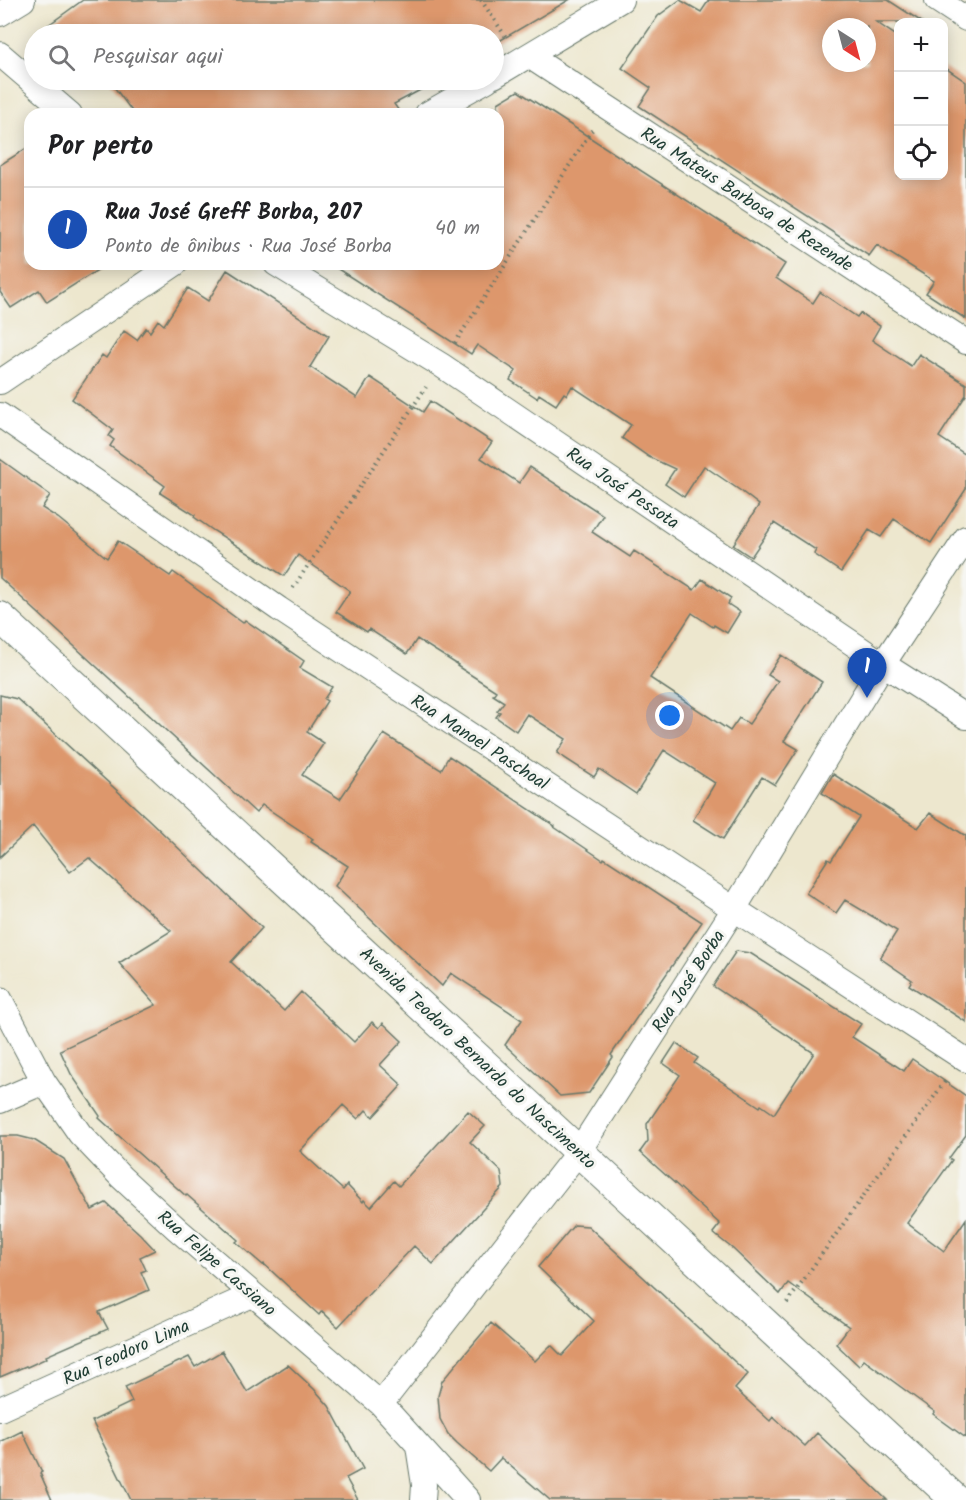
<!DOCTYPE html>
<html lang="pt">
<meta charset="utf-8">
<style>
body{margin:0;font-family:Kalam,sans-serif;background:#f2f2f2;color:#202124}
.controls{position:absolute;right:18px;top:18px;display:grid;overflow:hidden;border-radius:12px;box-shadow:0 3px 15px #0003}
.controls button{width:54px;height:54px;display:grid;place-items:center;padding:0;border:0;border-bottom:2px solid #e0e0e0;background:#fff;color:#202124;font:30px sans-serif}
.compass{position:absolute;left:822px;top:18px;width:54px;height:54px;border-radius:50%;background:#fff;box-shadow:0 3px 15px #0003;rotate:144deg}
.you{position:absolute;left:670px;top:716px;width:21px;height:21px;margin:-15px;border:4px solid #fff;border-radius:50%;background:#1a73e8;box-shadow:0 0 0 9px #1a73e833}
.badge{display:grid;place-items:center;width:39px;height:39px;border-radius:50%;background:#0f766e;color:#fff;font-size:20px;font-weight:700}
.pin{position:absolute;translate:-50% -50px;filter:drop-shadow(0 2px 3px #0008)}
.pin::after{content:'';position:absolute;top:32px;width:21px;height:18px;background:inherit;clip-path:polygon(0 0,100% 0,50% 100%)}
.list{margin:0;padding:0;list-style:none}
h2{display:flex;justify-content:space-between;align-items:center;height:78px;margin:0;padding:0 24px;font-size:26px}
h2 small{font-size:20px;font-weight:400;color:#757577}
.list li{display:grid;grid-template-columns:39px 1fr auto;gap:18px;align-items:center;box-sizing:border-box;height:84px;padding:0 24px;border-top:2px solid #e0e0e0}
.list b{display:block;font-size:22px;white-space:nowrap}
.list p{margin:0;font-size:20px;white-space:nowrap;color:#757577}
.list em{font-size:20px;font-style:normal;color:#757577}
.icon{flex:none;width:33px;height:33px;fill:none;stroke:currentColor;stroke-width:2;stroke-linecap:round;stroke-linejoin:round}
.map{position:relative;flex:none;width:966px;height:1500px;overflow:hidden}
.search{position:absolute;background:#fff;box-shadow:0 3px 15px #0003;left:24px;top:24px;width:480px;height:66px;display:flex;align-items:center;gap:15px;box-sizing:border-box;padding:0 21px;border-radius:33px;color:#757577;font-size:22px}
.panel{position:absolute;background:#fff;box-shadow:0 3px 15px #0003;left:24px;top:108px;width:480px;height:162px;border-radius:18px}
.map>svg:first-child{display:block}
.building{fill:#dd976c;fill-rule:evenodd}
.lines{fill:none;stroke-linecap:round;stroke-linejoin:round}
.minor-casing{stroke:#67786a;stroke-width:26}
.tertiary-casing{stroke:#67786a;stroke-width:32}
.path{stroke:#67786a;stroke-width:4;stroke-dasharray:1.5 4.5;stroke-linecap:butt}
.minor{stroke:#fff;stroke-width:24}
.tertiary{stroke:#fff;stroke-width:30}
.labels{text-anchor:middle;stroke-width:6;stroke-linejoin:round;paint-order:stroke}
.street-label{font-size:18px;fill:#1f3d34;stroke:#f6f6f2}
</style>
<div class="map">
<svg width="966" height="1500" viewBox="0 0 966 1500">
<rect width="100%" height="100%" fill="#f6f6f2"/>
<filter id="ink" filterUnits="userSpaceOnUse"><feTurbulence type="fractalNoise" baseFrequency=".0167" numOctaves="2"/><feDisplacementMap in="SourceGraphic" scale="12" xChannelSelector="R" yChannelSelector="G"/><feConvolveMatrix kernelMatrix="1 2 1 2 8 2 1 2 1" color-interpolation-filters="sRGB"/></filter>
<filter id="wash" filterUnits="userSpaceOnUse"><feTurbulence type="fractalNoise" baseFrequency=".008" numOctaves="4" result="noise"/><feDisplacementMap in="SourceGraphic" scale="24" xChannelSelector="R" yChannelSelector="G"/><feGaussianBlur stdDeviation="1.35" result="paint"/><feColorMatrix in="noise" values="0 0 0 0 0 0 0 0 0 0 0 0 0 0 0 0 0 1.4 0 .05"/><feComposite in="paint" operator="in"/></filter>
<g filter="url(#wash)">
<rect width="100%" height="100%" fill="#ede7ce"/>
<g id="blocks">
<path class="building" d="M 83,0 L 569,0 L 494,44 L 494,34 L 36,34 Z
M 680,0 L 701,12 L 709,0 L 888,0 L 922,22 L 876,22 L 898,37 L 898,176 L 944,176 L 944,67 L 966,82 L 966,319 L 926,293 L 934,281 L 877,245 L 869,256 L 639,106 L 651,88 L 622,68 L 658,16 ZM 831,27 L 867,27 L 867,63 L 831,63 Z
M 109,80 L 439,80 L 394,104 L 401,114 L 134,114 Z
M 518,91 L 785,264 L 776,278 L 813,303 L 820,292 L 857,317 L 860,313 L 880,326 L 872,340 L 911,366 L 919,354 L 966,384 L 966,395 L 939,437 L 966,455 L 966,489 L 931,543 L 894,519 L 881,537 L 869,530 L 841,572 L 814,554 L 816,550 L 774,523 L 751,557 L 733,545 L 759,505 L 741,491 L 704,466 L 684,497 L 665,484 L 675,469 L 649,457 L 622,438 L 631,425 L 572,386 L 567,395 L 564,393 L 556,405 L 539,394 L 537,398 L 510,380 L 516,371 L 477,345 L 471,354 L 330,264 L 498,264 L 498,103 Z
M 30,146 L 30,264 L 107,264 L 47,302 L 39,290 L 11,308 L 0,292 L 0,165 Z
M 227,270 L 329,336 L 310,367 L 357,398 L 370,377 L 423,412 L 430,401 L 492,442 L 481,458 L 519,483 L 530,467 L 603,515 L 592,532 L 630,557 L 634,551 L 694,590 L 702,579 L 731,598 L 728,604 L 740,612 L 727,633 L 714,625 L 713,627 L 692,613 L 650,678 L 730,731 L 739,718 L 749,724 L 778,681 L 768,675 L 781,655 L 822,682 L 784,741 L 798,749 L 775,785 L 762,777 L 723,839 L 693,820 L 715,783 L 664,750 L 636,794 L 599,769 L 594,777 L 557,753 L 566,739 L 527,714 L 516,731 L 496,717 L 500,712 L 497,711 L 504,702 L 493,695 L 496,691 L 457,666 L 458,665 L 417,639 L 407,654 L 369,629 L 367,632 L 336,612 L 350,591 L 298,555 L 284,576 L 214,531 L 194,517 L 195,515 L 160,493 L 165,486 L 110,446 L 114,440 L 109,436 L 113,430 L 72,399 L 102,355 L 106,358 L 124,331 L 137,340 L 146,328 L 150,332 L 158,320 L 164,325 L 188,288 L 208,301 Z
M 0,459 L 50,495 L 42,508 L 58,518 L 107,558 L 118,541 L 170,576 L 173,572 L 243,623 L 245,620 L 304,661 L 300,668 L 332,687 L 324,699 L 327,701 L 307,732 L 324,743 L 302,775 L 340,799 L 384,734 L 441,770 L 449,756 L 555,826 L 554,827 L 603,860 L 604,858 L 702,922 L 611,1055 L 613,1057 L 589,1093 L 560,1096 L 505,1045 L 522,1020 L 451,973 L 442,986 L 335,886 L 348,866 L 311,842 L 313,839 L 262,805 L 256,813 L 0,578 Z
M 0,695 L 17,699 L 147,818 L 262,928 L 231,962 L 284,1011 L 301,992 L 354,1042 L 372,1022 L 379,1028 L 383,1023 L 402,1041 L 380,1065 L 402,1085 L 373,1117 L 366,1110 L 358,1119 L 343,1105 L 300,1151 L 343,1190 L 347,1185 L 363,1202 L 364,1200 L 371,1207 L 394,1181 L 399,1186 L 468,1111 L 485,1126 L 470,1142 L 501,1171 L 503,1187 L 433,1264 L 414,1246 L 338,1327 L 322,1311 L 319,1315 L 264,1264 L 263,1265 L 236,1242 L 238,1240 L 187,1195 L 186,1196 L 99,1118 L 100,1116 L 71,1074 L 60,1050 L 156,1005 L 119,963 L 171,931 L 89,858 L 70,872 L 33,826 L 0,857 Z
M 833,774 L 918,828 L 930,813 L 966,836 L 966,1022 L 909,985 L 912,980 L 880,958 L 897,931 L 845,900 L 836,913 L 806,893 L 828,859 L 831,861 L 859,817 L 822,793 Z
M 736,951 L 750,953 L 861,1024 L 852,1037 L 904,1071 L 912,1059 L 966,1096 L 966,1135 L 949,1158 L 952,1160 L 907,1223 L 944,1251 L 966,1219 L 966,1438 L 933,1414 L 935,1412 L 864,1360 L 859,1366 L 836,1344 L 849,1327 L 788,1283 L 780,1294 L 733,1249 L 713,1233 L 720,1224 L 640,1152 L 648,1141 L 647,1124 L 680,1075 L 663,1063 L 676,1043 L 698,1058 L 694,1063 L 760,1107 L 761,1105 L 774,1114 L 814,1053 L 713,986 Z
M 0,1136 L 18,1136 L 34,1140 L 64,1159 L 92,1210 L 106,1203 L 140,1234 L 155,1250 L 140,1257 L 146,1270 L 141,1272 L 149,1290 L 99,1312 L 108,1329 L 46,1356 L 47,1358 L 27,1367 L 26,1366 L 0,1377 Z
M 574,1225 L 588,1226 L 748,1374 L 735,1389 L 770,1421 L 773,1417 L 805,1446 L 817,1433 L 887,1500 L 550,1500 L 501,1458 L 489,1471 L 457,1443 L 448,1434 L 440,1419 L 438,1396 L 442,1381 L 491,1323 L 535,1361 L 551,1345 L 562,1356 L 594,1321 L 538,1267 Z
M 222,1351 L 247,1392 L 288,1365 L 314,1389 L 329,1406 L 363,1469 L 346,1478 L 358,1500 L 131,1500 L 92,1421 L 132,1402 L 125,1387 L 189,1357 L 195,1367 Z
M 22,1431 L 42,1472 L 40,1473 L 52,1500 L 0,1500 L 0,1442 Z"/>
</g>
</g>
<g filter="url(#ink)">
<use href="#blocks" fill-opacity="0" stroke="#67786a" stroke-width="1.5"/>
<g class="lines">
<defs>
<path id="minor" d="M 937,0 L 966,19
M 0,14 L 23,0
M 0,54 L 70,114
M 529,56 L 966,342
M 494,76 L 621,0
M 427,114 L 487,80
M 276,264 L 441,365 L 883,664 L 966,717
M 0,382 L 175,264
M 0,415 L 279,609 L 734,909 L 966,1060
M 0,999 L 44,1082 L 80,1134 L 121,1177 L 177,1229 L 381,1404 L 468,1500
M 0,1101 L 44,1082
M 381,1404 L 579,1151 L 734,909 L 883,664 L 966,538
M 0,1409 L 252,1295
M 418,1446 L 424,1485 L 423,1500"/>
<path id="tertiary" d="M 0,617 L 956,1500"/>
</defs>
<use href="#minor" class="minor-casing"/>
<use href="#tertiary" class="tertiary-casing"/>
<path class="path" d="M 481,0 L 506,37
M 455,343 L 592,130
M 293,588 L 426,387
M 787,1303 L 946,1080"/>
<use href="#minor" class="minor"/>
<use href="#tertiary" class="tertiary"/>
</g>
</g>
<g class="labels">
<g class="street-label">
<text transform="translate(747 199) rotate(33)" y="6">Rua Mateus Barbosa de Rezende</text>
<text transform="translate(623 488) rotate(34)" y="6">Rua José Pessota</text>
<text transform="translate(480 742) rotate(33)" y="6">Rua Manoel Paschoal</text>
<text transform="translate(688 981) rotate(-57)" y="6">Rua José Borba</text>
<text transform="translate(478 1058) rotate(43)" y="6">Avenida Teodoro Bernardo do Nascimento</text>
<text transform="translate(217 1263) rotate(41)" y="6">Rua Felipe Cassiano</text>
<text transform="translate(126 1352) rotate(-24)" y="6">Rua Teodoro Lima</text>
</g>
</g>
</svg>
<div class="controls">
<button>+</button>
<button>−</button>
<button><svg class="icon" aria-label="locate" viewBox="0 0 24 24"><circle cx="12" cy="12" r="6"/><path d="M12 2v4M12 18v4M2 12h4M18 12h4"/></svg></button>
</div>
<svg class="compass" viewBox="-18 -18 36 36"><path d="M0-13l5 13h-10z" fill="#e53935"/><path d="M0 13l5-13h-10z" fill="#757577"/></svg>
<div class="you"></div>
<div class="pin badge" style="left:867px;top:698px;background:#1a4fb4">1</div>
<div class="search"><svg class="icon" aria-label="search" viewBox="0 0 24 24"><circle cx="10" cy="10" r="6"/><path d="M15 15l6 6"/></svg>Pesquisar aqui</div>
<section class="panel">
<h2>Por perto<small></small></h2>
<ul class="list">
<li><span class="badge" style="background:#1a4fb4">1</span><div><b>Rua José Greff Borba, 207</b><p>Ponto de ônibus · Rua José Borba</p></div><em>40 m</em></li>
</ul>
</section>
</div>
